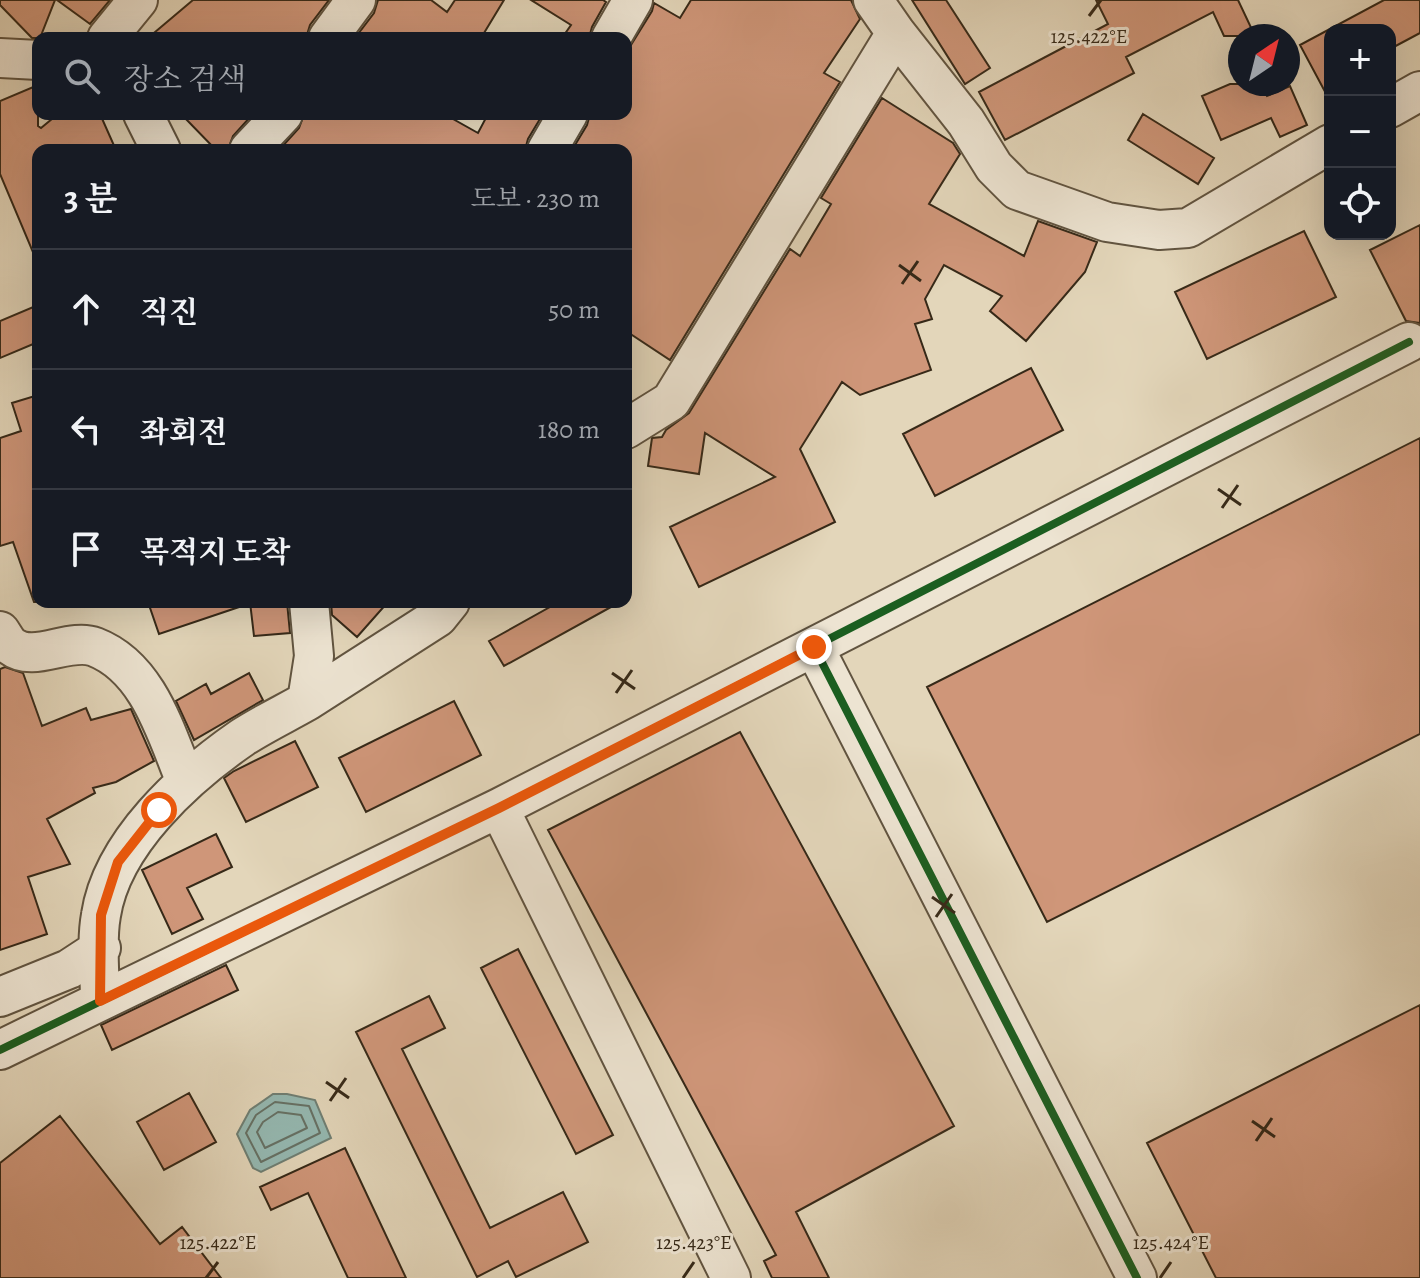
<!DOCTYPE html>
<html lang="ko">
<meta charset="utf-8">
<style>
body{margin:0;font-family:Alegreya,"Noto Serif KR",serif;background:#20242c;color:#f1f3f6}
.controls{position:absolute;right:24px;top:24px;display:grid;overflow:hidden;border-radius:16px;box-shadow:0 8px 32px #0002}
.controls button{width:72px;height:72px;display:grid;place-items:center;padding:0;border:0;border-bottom:2px solid #363941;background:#171b24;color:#f1f3f6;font:40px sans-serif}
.compass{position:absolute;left:1228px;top:24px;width:72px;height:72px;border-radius:50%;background:#171b24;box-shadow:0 8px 32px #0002;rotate:35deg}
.stop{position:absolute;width:24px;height:24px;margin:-18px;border:6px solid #ea580c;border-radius:50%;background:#fff}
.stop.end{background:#ea580c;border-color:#fff;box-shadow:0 2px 8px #0008}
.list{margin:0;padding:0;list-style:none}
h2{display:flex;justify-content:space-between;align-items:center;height:104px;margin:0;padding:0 32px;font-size:34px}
h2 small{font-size:26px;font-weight:400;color:#9ea1a6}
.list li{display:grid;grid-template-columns:52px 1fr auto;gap:24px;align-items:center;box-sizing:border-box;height:120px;padding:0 32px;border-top:2px solid #363941}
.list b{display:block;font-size:30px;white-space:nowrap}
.list em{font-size:26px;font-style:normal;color:#9ea1a6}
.icon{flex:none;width:44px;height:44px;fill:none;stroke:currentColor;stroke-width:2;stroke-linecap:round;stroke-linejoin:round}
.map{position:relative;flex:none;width:1420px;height:1278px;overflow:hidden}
.search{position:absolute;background:#171b24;box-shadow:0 8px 32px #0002;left:32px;top:32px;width:600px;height:88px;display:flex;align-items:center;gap:20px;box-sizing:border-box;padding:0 28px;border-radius:16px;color:#9ea1a6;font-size:30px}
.panel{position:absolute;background:#171b24;box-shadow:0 8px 32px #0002;left:32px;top:144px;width:600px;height:464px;border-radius:16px}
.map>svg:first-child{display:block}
.water{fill:#95b9b2;stroke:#6f7f74;stroke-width:2}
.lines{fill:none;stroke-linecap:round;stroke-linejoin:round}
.shore{stroke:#667165;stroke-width:2}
.building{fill:#cf9679;stroke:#362918;stroke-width:2}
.minor-casing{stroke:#615440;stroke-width:42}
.minor{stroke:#ede4d2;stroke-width:38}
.cycleway-casing{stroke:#ede4d2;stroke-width:13}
.cycleway{stroke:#1b5e20;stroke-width:8}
.route{stroke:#ea580c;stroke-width:10}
.ticks{fill:none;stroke:#362918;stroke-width:3}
.ticks-label{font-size:20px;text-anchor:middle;fill:#362918;stroke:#ede4d2;stroke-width:6;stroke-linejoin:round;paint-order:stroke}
</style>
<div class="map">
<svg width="1420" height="1278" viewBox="0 0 1420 1278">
<rect width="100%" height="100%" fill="#e3d6ba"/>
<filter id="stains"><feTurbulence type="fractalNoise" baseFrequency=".0025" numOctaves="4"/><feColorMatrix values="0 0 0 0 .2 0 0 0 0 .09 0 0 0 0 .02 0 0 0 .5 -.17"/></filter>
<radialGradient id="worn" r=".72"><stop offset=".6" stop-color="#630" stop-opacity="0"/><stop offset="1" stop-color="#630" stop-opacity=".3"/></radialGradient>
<path class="water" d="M 273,1094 L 287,1094 L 315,1100 L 331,1138 L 261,1172 L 253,1168 L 237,1134 L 250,1110 Z"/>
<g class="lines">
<path class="shore" d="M 275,1102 L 309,1106 L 320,1133 L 261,1162 L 246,1133 L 256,1115 Z
M 278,1112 L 301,1115 L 307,1128 L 265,1148 L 257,1132 L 263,1122 Z"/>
</g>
<path class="building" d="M 0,0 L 55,0 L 40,38 L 32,38 L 0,5 Z
M 57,0 L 110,0 L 90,24 Z
M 193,0 L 329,0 L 310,25 L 306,38 L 148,38 Z
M 378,0 L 431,0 L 447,12 L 455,0 L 504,0 L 481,38 L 355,38 L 374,13 Z
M 531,0 L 603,0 L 606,2 L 592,27 L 589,38 L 562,38 L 571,25 Z
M 691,0 L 851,0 L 860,19 L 824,73 L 840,82 L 670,360 L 626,331 L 626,150 L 572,150 L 587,125 L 590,114 L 626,114 L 626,53 L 652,11 L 654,3 L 680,18 Z
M 912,0 L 946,0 L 990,68 L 965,84 Z
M 1096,0 L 1238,0 L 1255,36 L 1224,36 L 1213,12 L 1126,57 L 1134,73 L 1005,140 L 979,92 L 1108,24 Z
M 1384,0 L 1420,0 L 1420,33 L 1390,49 L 1390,30 L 1330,30 L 1330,101 L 1300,45 Z
M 1230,84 L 1261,84 L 1267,96 L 1290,86 L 1307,125 L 1280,137 L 1271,118 L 1221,140 L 1202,96 Z
M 38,85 L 38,126 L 41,128 L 58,114 L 100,114 L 116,150 L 38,150 L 38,264 L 0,174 L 0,101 Z
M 882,98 L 953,143 L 960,154 L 929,204 L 1024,256 L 1038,221 L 1097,242 L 1085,272 L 1026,341 L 990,311 L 1002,296 L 944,265 L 925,299 L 932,319 L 915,324 L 931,370 L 860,395 L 842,382 L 800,449 L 835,522 L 699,587 L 670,527 L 775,477 L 705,433 L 699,474 L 648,466 L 652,438 L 662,437 L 666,430 L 689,413 L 790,249 L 800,256 L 831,204 L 821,198 Z
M 181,114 L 253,114 L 233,136 L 228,150 L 216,150 Z
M 304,114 L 444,114 L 478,133 L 488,114 L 543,114 L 528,139 L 525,150 L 279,150 L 299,128 Z
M 1143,114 L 1214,158 L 1198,184 L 1128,140 Z
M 1420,225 L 1420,323 L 1406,321 L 1370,250 Z
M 1304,231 L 1336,297 L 1207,359 L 1175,292 Z
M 38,305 L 38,342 L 0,358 L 0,321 Z
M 1031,368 L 1063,430 L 935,496 L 903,434 Z
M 38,395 L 38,602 L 34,602 L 13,542 L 0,546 L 0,438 L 21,431 L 12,403 Z
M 1420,438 L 1420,734 L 1047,922 L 927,687 Z
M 148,602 L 241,602 L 242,606 L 159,634 Z
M 250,602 L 287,602 L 290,633 L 254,636 Z
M 331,602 L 388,602 L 357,637 L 332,615 Z
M 559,602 L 620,602 L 504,666 L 489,641 Z
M 5,667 L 23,673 L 42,726 L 86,708 L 91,720 L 131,709 L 154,761 L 116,782 L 93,788 L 95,793 L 47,819 L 70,864 L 28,877 L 47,934 L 0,950 L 0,669 Z
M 249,673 L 263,700 L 194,740 L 176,701 L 206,684 L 211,694 Z
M 454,701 L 481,755 L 366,812 L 339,758 Z
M 740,732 L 954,1126 L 796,1212 L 829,1278 L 772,1278 L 764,1261 L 776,1255 L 548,830 Z
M 295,741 L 318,787 L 246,822 L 224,778 L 234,771 Z
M 216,834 L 232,867 L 187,888 L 203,919 L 172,934 L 142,870 Z
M 518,949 L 613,1135 L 576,1154 L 481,968 Z
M 226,965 L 238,990 L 112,1050 L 101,1025 Z
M 429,996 L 445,1028 L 402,1049 L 490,1228 L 563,1192 L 588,1242 L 516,1277 L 508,1261 L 477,1277 L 356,1032 Z
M 1420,1005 L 1420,1278 L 1216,1278 L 1147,1143 Z
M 189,1093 L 216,1142 L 164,1170 L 137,1122 Z
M 60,1116 L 160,1244 L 182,1227 L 221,1278 L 0,1278 L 0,1163 Z
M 345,1148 L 406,1278 L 348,1278 L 308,1193 L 271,1210 L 260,1187 Z"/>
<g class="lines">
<defs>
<path id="minor" d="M 873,0 L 896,33 L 966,122 L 994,167 L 1017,190 L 1107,222 L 1159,230 L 1188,228 L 1330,144
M 107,38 L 138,0
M 328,38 L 356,0
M 611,38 L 633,0
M 0,58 L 38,60
M 1390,108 L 1420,91
M 143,114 L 161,150
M 249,150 L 283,114
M 547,150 L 568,114
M 626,429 L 671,401 L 896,33
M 309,602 L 314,656 L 307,701 L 438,617 L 450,602
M 0,631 C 3,635 7,643 11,646 C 34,664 69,637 95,647 C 149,668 166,734 186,782
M 814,647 L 1137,1278
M 499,808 L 731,1278
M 0,997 L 69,969 L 101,948
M 100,1001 C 100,973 96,942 101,915 C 112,843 185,777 243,737 C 263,724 286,713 307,701
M 0,1050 L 499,808 L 1409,342"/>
</defs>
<use href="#minor" class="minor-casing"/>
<use href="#minor" class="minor"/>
<defs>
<path id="cycleway" d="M 814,647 L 1137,1278
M 0,1050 L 499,808 L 1409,342"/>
</defs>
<use href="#cycleway" class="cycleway-casing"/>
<use href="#cycleway" class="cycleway"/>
</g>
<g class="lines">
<path class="route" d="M 159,810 L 118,862 L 101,915 L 100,1001 L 499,808 L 814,647"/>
</g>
<path class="ticks" d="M 1089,16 L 1101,0M 899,265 L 921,281M 902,284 L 918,261M 1218,489 L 1241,505M 1222,508 L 1238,485M 612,673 L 635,689M 616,693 L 632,670M 932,897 L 955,913M 936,917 L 952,894M 326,1082 L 349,1098M 330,1101 L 346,1078M 1252,1121 L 1275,1137M 1256,1141 L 1272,1118M 206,1278 L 218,1262M 683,1278 L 694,1262M 1160,1278 L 1171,1262"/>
<g class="ticks-label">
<text x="1089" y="43">125.422°E</text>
<text x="218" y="1249">125.422°E</text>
<text x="694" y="1249">125.423°E</text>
<text x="1171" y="1249">125.424°E</text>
</g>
<rect width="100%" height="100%" filter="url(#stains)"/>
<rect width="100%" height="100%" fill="url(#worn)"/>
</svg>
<div class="controls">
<button>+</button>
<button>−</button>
<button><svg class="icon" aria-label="locate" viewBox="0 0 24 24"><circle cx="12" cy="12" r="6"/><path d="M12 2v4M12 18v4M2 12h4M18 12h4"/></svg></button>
</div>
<svg class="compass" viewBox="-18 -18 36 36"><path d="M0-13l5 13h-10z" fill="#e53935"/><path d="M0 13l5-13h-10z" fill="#9ea1a6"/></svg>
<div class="stop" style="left:159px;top:810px"></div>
<div class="stop end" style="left:814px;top:647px"></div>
<div class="search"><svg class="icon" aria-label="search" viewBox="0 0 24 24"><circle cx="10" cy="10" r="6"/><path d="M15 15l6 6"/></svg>장소 검색</div>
<section class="panel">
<h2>3 분<small>도보 · 230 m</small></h2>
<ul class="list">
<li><svg class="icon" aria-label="ahead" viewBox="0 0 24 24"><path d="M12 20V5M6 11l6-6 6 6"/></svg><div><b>직진</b></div><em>50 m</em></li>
<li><svg class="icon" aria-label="left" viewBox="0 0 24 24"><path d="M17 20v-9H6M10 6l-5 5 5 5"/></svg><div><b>좌회전</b></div><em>180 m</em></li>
<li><svg class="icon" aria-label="arrive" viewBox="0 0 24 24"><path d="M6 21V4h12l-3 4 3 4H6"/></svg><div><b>목적지 도착</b></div></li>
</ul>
</section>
</div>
